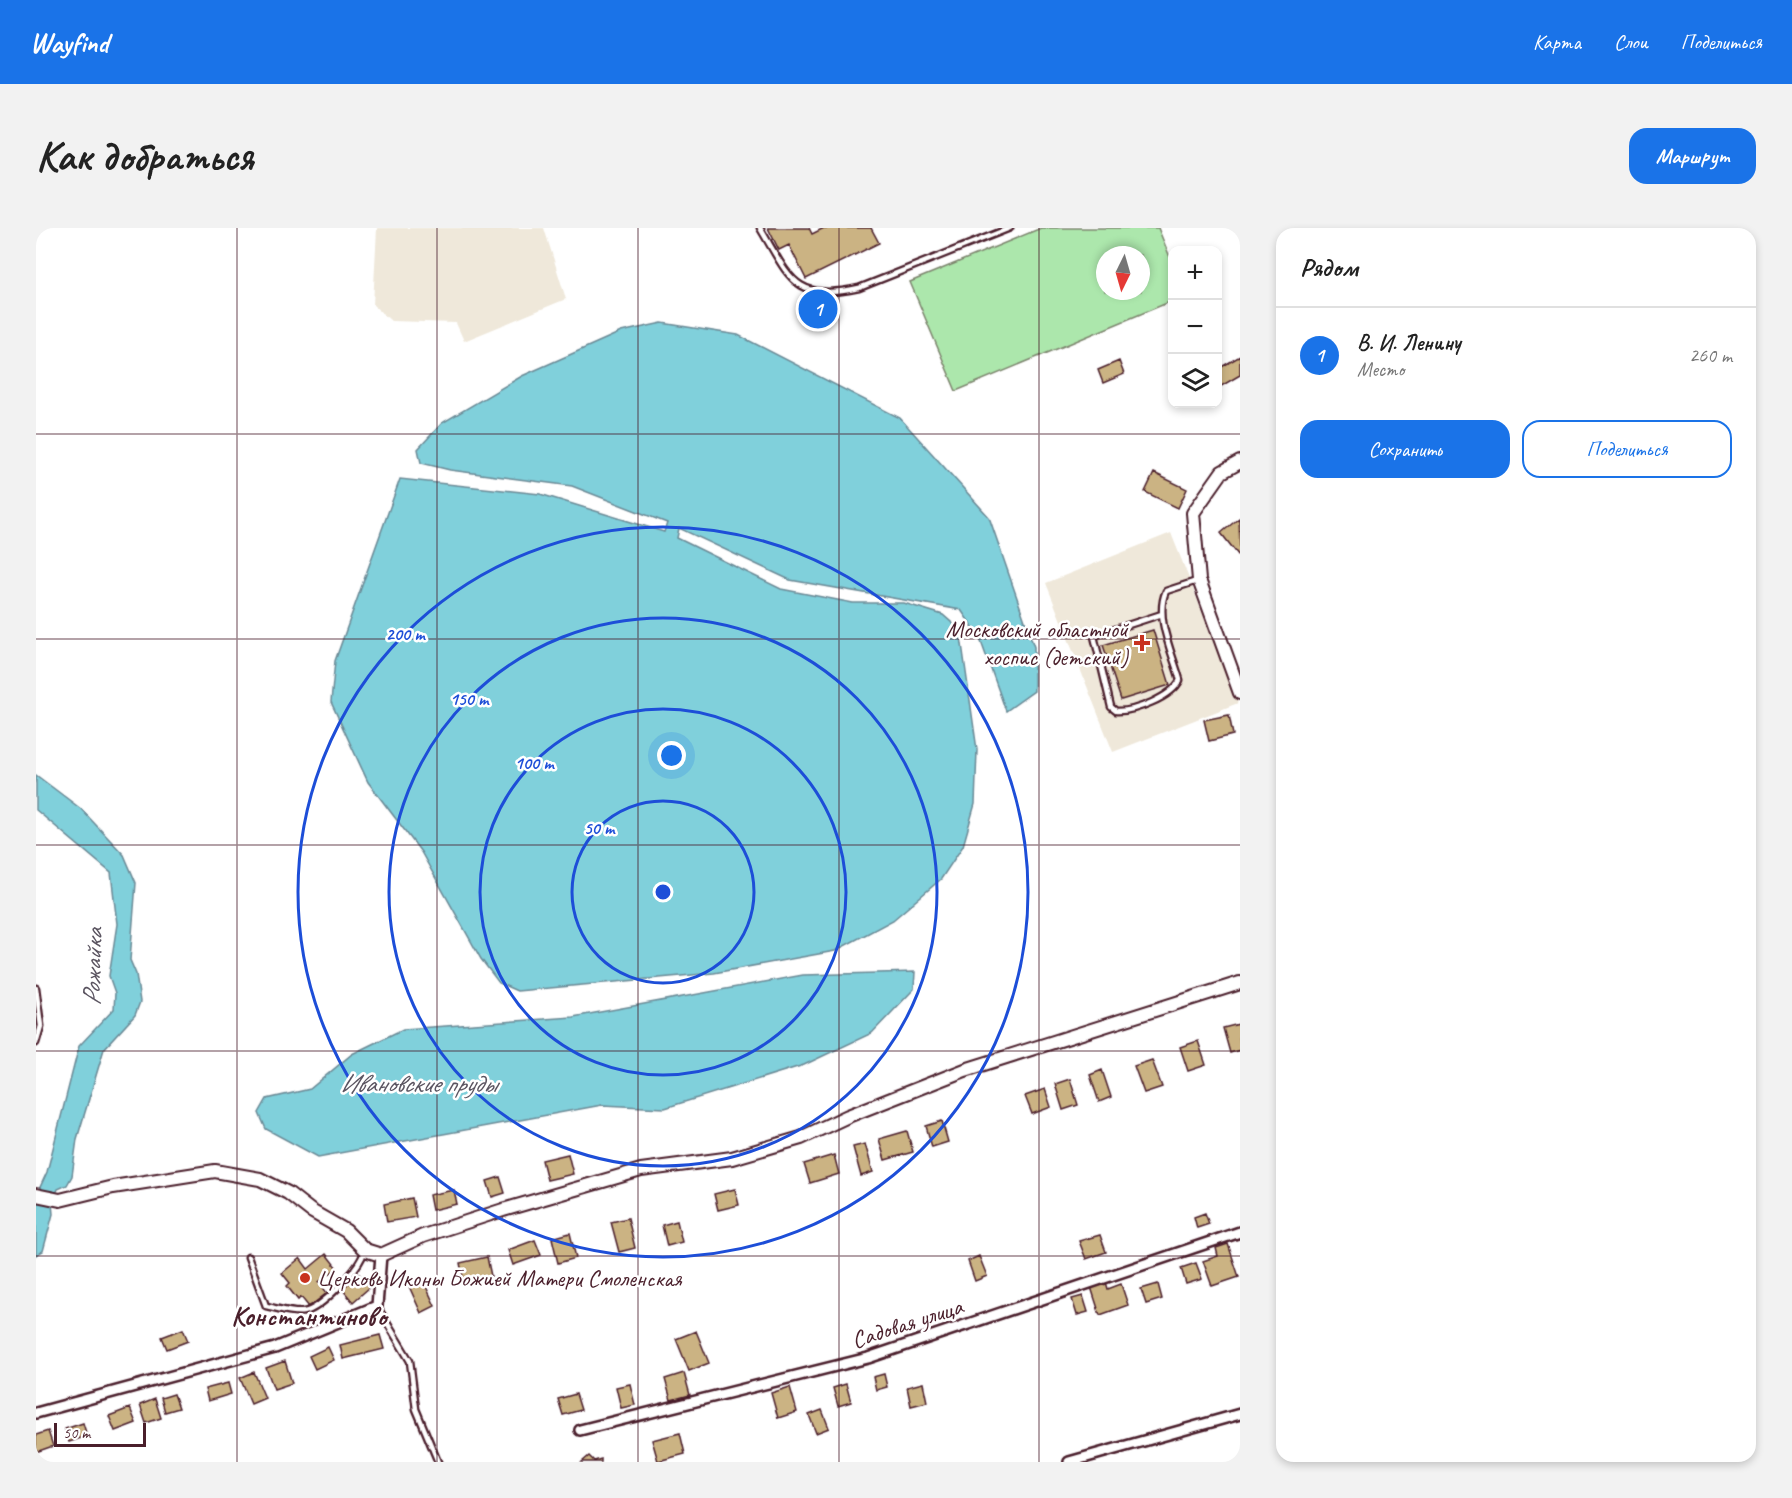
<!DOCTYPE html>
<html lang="ru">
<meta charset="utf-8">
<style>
body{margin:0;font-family:Caveat,sans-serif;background:#f2f2f2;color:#222}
.controls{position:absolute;right:18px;top:18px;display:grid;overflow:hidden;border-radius:12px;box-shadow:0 3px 9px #0003}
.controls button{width:54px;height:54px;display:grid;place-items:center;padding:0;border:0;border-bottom:2px solid #e0e0e0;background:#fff;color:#222;font:30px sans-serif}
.compass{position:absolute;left:1060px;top:18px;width:54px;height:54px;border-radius:50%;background:#fff;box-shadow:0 3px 9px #0003;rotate:185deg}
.scale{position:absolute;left:18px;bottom:15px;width:92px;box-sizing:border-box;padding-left:6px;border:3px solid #4a1f2b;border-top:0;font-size:16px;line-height:21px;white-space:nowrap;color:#4a1f2b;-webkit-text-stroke:4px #fff;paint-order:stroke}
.you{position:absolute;left:636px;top:528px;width:21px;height:21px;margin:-15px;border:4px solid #fff;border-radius:50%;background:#1a73e8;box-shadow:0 0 0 9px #1a73e833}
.badge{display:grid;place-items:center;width:39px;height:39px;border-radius:50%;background:#1a73e8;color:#fff;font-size:20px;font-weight:700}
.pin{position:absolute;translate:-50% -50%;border:3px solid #fff;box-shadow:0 2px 6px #0006}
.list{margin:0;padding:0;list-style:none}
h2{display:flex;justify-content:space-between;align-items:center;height:78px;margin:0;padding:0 24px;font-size:26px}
h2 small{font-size:20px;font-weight:400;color:#767676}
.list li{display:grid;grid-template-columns:39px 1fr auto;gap:18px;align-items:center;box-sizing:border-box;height:96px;padding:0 24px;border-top:2px solid #e0e0e0}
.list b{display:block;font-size:22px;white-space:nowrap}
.list p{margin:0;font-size:20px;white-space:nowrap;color:#767676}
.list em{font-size:20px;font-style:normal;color:#767676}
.actions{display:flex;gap:12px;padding:18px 24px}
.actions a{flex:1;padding:14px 0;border:2px solid #1a73e8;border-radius:18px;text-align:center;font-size:21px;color:#1a73e8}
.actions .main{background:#1a73e8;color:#fff}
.icon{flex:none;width:33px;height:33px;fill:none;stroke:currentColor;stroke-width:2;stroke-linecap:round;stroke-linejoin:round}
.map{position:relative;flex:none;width:1204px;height:1234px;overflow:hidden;border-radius:18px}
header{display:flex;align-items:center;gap:36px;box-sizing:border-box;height:84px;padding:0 30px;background:#1a73e8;color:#fff}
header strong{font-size:28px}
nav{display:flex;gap:33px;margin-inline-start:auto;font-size:21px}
.intro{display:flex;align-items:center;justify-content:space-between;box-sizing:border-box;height:144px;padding:0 36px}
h1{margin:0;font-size:42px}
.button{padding:15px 27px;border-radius:18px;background:#1a73e8;color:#fff;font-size:21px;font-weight:700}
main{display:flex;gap:36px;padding:0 36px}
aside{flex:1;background:#fff;border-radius:18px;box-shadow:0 3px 9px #0003}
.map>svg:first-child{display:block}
.built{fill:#efe8da}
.green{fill:#ace7ac;stroke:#7b836c;stroke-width:1.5;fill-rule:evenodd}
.water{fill:#80d0db;stroke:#6a8995;stroke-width:1.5}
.building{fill:#cbb383;stroke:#4a1f2b;stroke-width:1.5}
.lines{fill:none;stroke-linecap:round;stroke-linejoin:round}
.service-casing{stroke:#4a1f2b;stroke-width:9}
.minor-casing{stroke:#4a1f2b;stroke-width:14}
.tertiary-casing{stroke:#4a1f2b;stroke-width:16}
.service{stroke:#fff;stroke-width:4.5}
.minor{stroke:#fff;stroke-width:9}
.tertiary{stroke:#fff;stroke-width:12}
.grid{fill:none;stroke:#4a1f2b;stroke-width:1.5;stroke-opacity:0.55}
.ring{fill:none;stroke:#1d4ed8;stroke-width:3}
.poi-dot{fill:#c8321e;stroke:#fff;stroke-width:2}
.labels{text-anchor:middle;stroke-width:5;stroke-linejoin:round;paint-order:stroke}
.poi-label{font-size:24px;fill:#4a1f2b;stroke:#fff;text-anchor:end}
.street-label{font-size:24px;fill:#4a1f2b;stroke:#fff}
.water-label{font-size:26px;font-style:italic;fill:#5a5460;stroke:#fff}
.quarter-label{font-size:27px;font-weight:bold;fill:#4a1f2b;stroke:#fff}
.centre{fill:#1d4ed8;stroke:#fff;stroke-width:3}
.ring-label{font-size:18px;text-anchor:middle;font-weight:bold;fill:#1d4ed8;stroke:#fff;stroke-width:5;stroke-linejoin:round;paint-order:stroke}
</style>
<header>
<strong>Wayfind</strong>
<nav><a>Карта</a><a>Слои</a><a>Поделиться</a></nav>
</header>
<div class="intro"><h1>Как добраться</h1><a class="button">Маршрут</a></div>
<main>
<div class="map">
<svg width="1204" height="1234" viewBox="0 0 1204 1234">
<rect width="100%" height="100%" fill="#fff"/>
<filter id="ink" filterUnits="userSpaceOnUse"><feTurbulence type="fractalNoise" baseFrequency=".0167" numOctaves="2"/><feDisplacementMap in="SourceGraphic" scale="12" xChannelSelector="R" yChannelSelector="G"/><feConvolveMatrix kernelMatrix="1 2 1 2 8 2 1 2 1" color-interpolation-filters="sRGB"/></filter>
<g filter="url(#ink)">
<path class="built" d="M 341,0 L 508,0 L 530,71 L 428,113 L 420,95 L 355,93 L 337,77 Z
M 1135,305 L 1202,475 L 1077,524 L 1010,355 Z"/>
<path class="green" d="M 1005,0 L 1122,0 L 1136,34 L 1136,73 L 920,163 L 874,54 ZM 1069,27 L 1105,27 L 1105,63 L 1069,63 Z"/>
<path class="water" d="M 626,95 L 702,107 L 864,190 L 953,289 L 998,419 L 998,463 L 970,483 L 943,408 L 925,382 L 754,352 L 643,300 L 641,310 L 745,361 L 817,375 L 868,375 L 907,387 L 924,402 L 941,522 L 939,576 L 927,618 L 905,651 L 857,692 L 799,723 L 678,745 L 481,763 L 463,755 L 445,731 L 385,624 L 332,554 L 295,474 L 299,433 L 364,251 L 504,266 L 628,304 L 631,295 L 536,258 L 414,242 L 385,235 L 382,221 L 406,195 L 486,148 L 585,104 Z
M 0,547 L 45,581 L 88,627 L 100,655 L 94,732 L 100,746 L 104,774 L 99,787 L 68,821 L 41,911 L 36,948 L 31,957 L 22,961 L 16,975 L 17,986 L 7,1023 L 0,1027 L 0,968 L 11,944 L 43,818 L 78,781 L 79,765 L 73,748 L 81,696 L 75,645 L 0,582 Z
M 879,744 L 878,761 L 836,805 L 768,837 L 629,880 L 566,877 L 282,929 L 230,901 L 223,885 L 231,871 L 274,861 L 316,826 L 367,801 L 537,789 L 767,747 Z"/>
<path class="building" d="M 732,0 L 773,0 L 776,6 L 788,0 L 835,0 L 843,15 L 770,51 L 753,17 L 743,22 Z
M 1204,128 L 1204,147 L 1182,160 L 1182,141 Z
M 1083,133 L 1088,146 L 1067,155 L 1062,142 Z
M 1118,245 L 1151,261 L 1142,280 L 1109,264 Z
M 1203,290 L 1204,327 L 1203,328 L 1185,305 Z
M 1117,402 L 1134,457 L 1085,472 L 1067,417 Z
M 1193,487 L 1197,507 L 1173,513 L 1168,492 Z
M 1203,796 L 1204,822 L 1194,825 L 1187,800 Z
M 1162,813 L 1170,837 L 1152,843 L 1144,819 Z
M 1116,832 L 1126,859 L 1108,865 L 1098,838 Z
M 1066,842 L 1075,869 L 1063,874 L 1054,847 Z
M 1034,851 L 1042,877 L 1027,882 L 1019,856 Z
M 1009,861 L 1015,879 L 996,886 L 989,868 Z
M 906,893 L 912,914 L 896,919 L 890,898 Z
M 871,903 L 877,924 L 849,932 L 843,911 Z
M 829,916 L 837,944 L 825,948 L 817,919 Z
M 532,926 L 537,946 L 511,952 L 506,932 Z
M 798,927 L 803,946 L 774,955 L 768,936 Z
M 464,949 L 469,965 L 456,969 L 451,953 Z
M 699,961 L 703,977 L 682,982 L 678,966 Z
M 418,962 L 421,976 L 396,982 L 393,967 Z
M 376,970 L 380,989 L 351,994 L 348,976 Z
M 1169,985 L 1173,996 L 1161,1000 L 1158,989 Z
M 592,990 L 599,1020 L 583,1024 L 575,994 Z
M 641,993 L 646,1014 L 631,1018 L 626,997 Z
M 534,1005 L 540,1030 L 522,1035 L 516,1010 Z
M 1064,1007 L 1070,1024 L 1050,1031 L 1043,1013 Z
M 499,1012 L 505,1027 L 477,1037 L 472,1022 Z
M 1192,1016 L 1203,1049 L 1176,1058 L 1167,1033 L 1182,1028 L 1180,1020 Z
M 290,1026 L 301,1040 L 283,1054 L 291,1065 L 273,1079 L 265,1069 L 262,1072 L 251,1058 L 254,1055 L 246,1045 L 264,1030 L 272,1041 Z
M 943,1028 L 951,1048 L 939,1053 L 932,1033 Z
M 451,1029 L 455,1048 L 428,1054 L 424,1035 Z
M 1160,1035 L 1166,1051 L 1150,1056 L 1145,1040 Z
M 323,1046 L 334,1059 L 317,1074 L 306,1061 Z
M 386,1050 L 399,1078 L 385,1085 L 372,1056 Z
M 1070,1054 L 1072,1061 L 1085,1056 L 1092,1077 L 1064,1087 L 1055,1059 Z
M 1122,1056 L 1126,1071 L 1110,1076 L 1105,1061 Z
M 1047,1068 L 1052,1084 L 1041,1087 L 1036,1071 Z
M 147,1101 L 152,1113 L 131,1121 L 126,1109 Z
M 660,1103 L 673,1135 L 653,1143 L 640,1111 Z
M 344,1107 L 348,1121 L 307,1131 L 304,1117 Z
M 292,1119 L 298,1132 L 279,1141 L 273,1128 Z
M 249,1133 L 256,1155 L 238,1161 L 230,1140 Z
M 218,1144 L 229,1170 L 215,1176 L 204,1150 Z
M 648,1145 L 654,1167 L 635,1172 L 629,1151 Z
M 848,1146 L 851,1159 L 840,1162 L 837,1149 Z
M 192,1155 L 195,1166 L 172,1173 L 169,1161 Z
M 887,1155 L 891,1174 L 875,1178 L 871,1159 Z
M 594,1156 L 599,1177 L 585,1180 L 580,1159 Z
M 810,1156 L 815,1174 L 802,1178 L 797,1160 Z
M 754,1159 L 761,1184 L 742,1190 L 735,1165 Z
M 138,1166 L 143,1180 L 129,1184 L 125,1170 Z
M 540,1166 L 545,1182 L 527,1187 L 522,1171 Z
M 119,1171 L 125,1190 L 110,1195 L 104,1177 Z
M 94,1180 L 100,1195 L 79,1203 L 73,1188 Z
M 786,1182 L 793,1200 L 780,1205 L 773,1187 Z
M 47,1195 L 51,1208 L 33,1214 L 29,1201 Z
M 12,1203 L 17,1218 L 0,1224 L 0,1207 Z
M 644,1205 L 649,1226 L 622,1233 L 616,1212 Z
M 553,1228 L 558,1233 L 565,1231 L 565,1234 L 546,1234 Z"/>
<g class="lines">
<defs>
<path id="service" d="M 724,0 C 754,50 758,74 823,60 L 974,0
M 1126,386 L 1058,408 L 1075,479 L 1080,483 C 1098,484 1136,469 1144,452 C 1137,426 1118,389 1130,363 L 1161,353
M 0,760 L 5,798 L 0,815
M 212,1029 L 230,1078 C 240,1080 258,1086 268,1084 C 285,1081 323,1041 328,1024
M 341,1078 L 374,1133 L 380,1181 L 402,1234"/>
<path id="minor" d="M 0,1185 L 239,1120 L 341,1078 L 345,1027
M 544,1202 L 832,1130 L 1204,1004
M 1033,1234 L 1204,1186"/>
<path id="tertiary" d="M 1204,234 L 1186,244 L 1157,285 L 1163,352 L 1204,465
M 0,967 L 24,972 L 77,959 L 179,943 L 224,951 L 252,965 L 275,983 L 310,1003 L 329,1022 L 345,1027 L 387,1008 L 467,982 L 605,942 L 696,930 L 765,910 L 812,888 L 929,842 L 1204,755"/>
</defs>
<use href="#service" class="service-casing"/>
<use href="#minor" class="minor-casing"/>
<use href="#tertiary" class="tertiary-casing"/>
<use href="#service" class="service"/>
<use href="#minor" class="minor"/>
<use href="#tertiary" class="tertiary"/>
</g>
</g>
<path class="grid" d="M 201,0 L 201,1234M 401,0 L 401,1234M 602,0 L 602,1234M 803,0 L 803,1234M 1003,0 L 1003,1234M 0,206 L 1204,206M 0,411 L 1204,411M 0,617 L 1204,617M 0,823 L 1204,823M 0,1028 L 1204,1028"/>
<g class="ring">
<circle cx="627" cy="664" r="91"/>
<circle cx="627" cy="664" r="183"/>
<circle cx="627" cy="664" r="274"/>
<circle cx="627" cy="664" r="365"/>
</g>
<g class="poi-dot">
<path d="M1103 406h6v6h6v6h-6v6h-6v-6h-6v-6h6z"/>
<circle cx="269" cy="1050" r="6"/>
</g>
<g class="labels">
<g class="poi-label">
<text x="1092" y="409">Московский областной<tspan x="1092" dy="28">хоспис (детский)</tspan></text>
<text x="281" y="1058" text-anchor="start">Церковь Иконы Божией Матери Смоленская</text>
</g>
<g class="street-label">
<text transform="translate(871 1095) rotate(-18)" y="8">Садовая улица</text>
</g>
<g class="water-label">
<text transform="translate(56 739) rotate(-88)" y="9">Рожайка</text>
<text x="382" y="864">Ивановские пруды</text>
</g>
<g class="quarter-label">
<text x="273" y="1097">Константиново</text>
</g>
</g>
<circle cx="627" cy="664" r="9" class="centre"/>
<g class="ring-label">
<text x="369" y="412">200 m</text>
<text x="433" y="477">150 m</text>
<text x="498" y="541">100 m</text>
<text x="563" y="606">50 m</text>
</g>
</svg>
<div class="controls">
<button>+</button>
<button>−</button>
<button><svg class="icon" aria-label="layers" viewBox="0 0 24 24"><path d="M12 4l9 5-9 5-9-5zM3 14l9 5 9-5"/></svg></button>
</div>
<svg class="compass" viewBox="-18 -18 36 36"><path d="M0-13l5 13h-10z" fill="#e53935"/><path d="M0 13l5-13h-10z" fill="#767676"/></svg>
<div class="scale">50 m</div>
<div class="you"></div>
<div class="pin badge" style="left:782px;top:81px">1</div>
</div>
<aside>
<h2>Рядом<small></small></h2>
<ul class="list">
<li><span class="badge">1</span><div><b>В. И. Ленину</b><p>Место</p></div><em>260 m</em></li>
</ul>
<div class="actions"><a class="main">Сохранить</a><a>Поделиться</a></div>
</aside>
</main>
